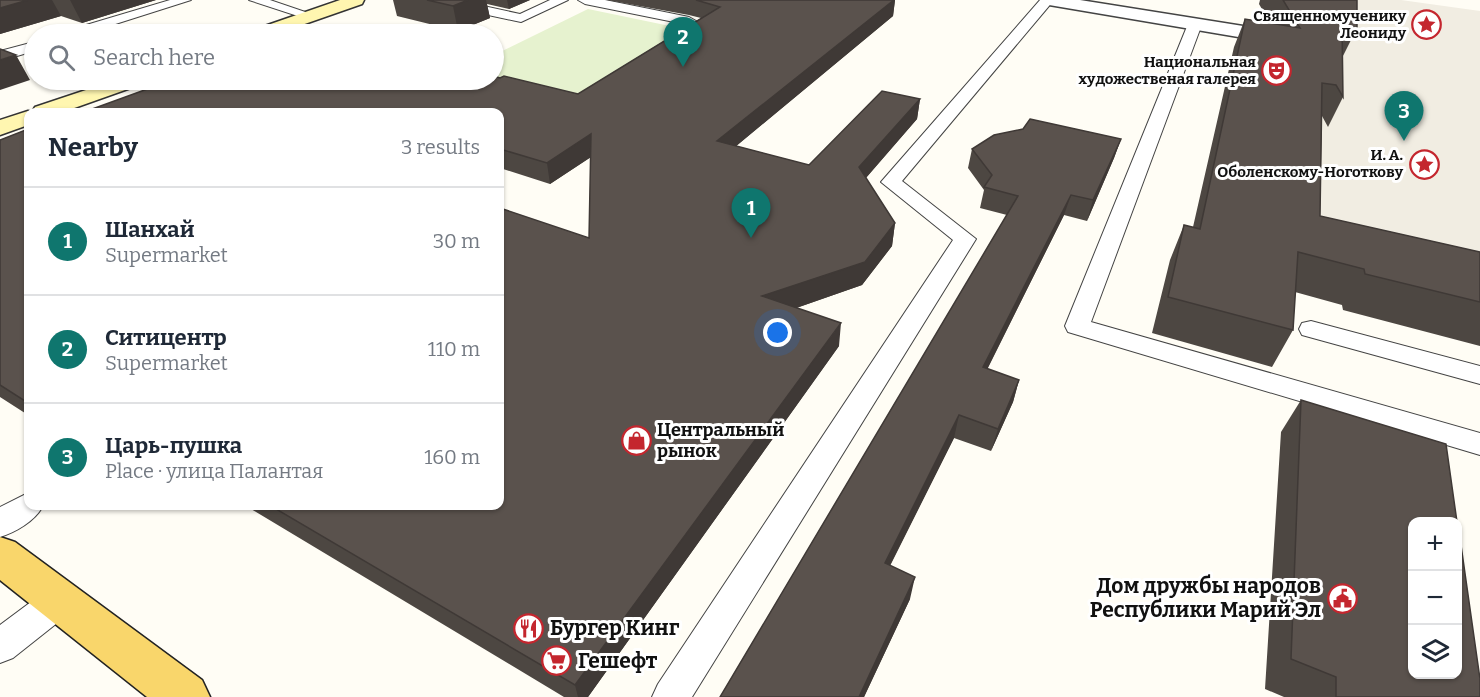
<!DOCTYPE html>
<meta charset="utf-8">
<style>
body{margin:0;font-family:Bitter,serif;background:#f2f2f3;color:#1f2937}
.controls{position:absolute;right:18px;bottom:18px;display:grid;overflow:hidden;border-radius:12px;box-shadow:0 2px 4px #0004}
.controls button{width:54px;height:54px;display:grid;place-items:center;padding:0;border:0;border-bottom:2px solid #e0e1e3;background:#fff;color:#1f2937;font:30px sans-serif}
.you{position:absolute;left:778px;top:333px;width:21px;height:21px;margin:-15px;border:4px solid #fff;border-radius:50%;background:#1a73e8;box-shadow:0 0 0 9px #1a73e833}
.badge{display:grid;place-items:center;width:39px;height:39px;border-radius:50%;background:#0f766e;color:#fff;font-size:20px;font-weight:700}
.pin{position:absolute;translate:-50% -50px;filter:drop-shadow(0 2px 3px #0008)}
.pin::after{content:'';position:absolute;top:32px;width:21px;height:18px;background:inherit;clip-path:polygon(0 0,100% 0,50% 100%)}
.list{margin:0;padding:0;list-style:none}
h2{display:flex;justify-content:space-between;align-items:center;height:78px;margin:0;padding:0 24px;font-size:26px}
h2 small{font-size:20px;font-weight:400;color:#747a83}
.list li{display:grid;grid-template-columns:39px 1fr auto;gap:18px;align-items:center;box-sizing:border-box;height:108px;padding:0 24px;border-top:2px solid #e0e1e3}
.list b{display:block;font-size:22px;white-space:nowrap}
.list p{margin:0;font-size:20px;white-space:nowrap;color:#747a83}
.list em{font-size:20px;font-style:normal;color:#747a83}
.icon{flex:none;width:33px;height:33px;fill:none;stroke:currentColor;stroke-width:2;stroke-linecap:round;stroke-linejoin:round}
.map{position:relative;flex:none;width:1480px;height:697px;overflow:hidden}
.search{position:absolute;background:#fff;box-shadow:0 2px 4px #0004;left:24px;top:24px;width:480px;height:66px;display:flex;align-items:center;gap:15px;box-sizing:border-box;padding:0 21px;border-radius:33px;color:#747a83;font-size:22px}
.panel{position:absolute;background:#fff;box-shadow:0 2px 4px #0004;left:24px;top:108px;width:480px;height:402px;border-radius:12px}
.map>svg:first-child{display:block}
.pitch{fill:#e6f2cf}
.plaza{fill:#f1ede2}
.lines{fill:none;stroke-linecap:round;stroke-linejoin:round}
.lane-casing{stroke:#444;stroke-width:2}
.street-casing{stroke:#444;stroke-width:3}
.secondary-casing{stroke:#333;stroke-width:3}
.primary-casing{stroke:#222;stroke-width:3}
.lane{fill:#fff;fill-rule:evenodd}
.street{fill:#fff;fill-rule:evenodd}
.secondary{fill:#fff6b0;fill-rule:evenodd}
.primary{fill:#f9d66b;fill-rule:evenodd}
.wall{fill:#4d4742}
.shaded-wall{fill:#3f3936}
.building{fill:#5a524d;stroke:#3f3936;stroke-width:1.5}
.labels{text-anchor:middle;stroke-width:6;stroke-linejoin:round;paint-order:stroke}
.far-poi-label{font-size:15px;font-weight:bold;fill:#111;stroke:#fff;text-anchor:end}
.poi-label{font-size:18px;font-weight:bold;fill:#111;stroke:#fff;text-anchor:start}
.near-poi-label{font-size:21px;font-weight:bold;fill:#111;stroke:#fff;text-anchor:start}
</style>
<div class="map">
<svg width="1480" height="697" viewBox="0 0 1480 697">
<rect width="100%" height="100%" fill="#fffdf5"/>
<path class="pitch" d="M 588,9 L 694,31 L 570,107 L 494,80 L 494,55 Z"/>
<path class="plaza" d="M 1330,0 L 1401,0 L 1480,11 L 1480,294 L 1282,247 L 1329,54 L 1344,56 L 1344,44 Z"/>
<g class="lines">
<defs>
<path id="lane" d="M 170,0 L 191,0 L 84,34 L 64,34 L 66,31 Z
M 249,0 L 270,0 L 317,16 L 310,20 Z
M 430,0 L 456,0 L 520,14 L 550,0 L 568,0 L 521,22 L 437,4 Z
M 578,0 L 605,0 L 689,17 L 696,21 L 689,25 L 585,4 Z
M 1040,0 L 1054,0 L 902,181 L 976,239 L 692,697 L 652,697 L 658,684 L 953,240 L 881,182 Z
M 1195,20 L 1202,24 L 1091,322 L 1480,433 L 1480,455 L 1068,332 L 1065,326 L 1188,24 Z
M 34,42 L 34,51 L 0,61 L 0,51 Z
M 1311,321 L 1480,366 L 1480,384 L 1302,335 L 1299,329 L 1302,323 Z
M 28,493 L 28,506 L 43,506 C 35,521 16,532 0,537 L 0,507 Z
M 59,586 L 71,590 L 76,601 L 71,612 L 13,658 L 0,663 L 0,625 L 47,590 Z"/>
<path id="street" d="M 1041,0 L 1080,0 L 1262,29 L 1271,35 L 1262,41 L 1049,5 Z"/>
<path id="secondary" d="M 340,0 L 364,0 L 362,4 L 276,34 L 251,34 L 253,30 Z
M 116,80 L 145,80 L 142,84 L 63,112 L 28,112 L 28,125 L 0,135 L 0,120 L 28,111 L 32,112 L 35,107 Z"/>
<path id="primary" d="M 0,537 L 15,542 L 202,680 L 210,697 L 147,697 L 0,580 Z"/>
</defs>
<use href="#lane" class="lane-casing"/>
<use href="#street" class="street-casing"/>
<use href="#secondary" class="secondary-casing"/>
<use href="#primary" class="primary-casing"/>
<use href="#lane" class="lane"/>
<use href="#street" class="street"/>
<use href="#secondary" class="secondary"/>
<use href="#primary" class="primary"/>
</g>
<path class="wall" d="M 0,0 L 156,0 L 82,23 L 61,16 L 0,34 Z
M 393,0 L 530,0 L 509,9 L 487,4 L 490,18 L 458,31 L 397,16 Z
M 607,0 L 895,0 L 893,16 L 736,146 L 809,165 L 920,99 L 917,119 L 866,178 L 895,223 L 892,246 L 862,285 L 796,308 L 839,346 L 588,697 L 564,697 L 246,506 L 500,506 L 589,238 L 591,157 L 550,184 L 500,168 L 500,112 L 211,81 L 578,94 L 701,18 L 689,15 Z
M 1260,0 L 1357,0 L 1357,28 L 1343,56 L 1343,97 L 1328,127 L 1322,116 L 1320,216 L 1480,252 L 1480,346 L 1343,310 L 1342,305 L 1295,292 L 1293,330 L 1272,367 L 1152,333 L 1170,260 L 1184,225 L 1193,227 L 1234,47 L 1245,19 L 1270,23 L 1259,4 Z
M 28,129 L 28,415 L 0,397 L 0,140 Z
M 1121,139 L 1114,158 L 1087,221 L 1064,215 L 987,369 L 1019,380 L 1013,402 L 991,451 L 954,438 L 890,566 L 910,599 L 864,697 L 720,697 L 1007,215 L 980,208 L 984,190 L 968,168 L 972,149 Z
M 1301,400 L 1480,697 L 1284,697 L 1265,689 L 1281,432 Z"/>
<path class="shaded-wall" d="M 28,0 L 52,0 L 61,16 L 0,34 L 0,8 Z
M 70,0 L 156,0 L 82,23 Z
M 468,0 L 486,0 L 490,18 L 458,31 L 453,6 Z
M 507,0 L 530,0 L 509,9 Z
M 894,0 L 895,0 L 893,16 L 717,162 L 717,141 Z
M 16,55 L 30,80 L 0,90 L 0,60 Z
M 920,99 L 917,119 L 857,188 L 859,167 Z
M 591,134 L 594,155 L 550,184 L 547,163 Z
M 1121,139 L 1114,158 L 1087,221 L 1093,200 Z
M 1071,195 L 1064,215 L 977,390 L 983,367 Z
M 895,223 L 892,246 L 862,285 L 762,320 L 762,296 Z
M 841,323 L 839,346 L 588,697 L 578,697 L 575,685 Z
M 1019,380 L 1013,402 L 991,451 L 998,429 Z
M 959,415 L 954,438 L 880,585 L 885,563 Z
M 915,577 L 910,599 L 864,697 L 859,697 Z"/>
<path class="building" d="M 0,0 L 28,0 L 0,8 Z
M 427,0 L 468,0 L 453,6 Z
M 696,0 L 894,0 L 717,141 L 809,165 L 882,91 L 920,99 L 859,167 L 895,223 L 865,262 L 762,296 L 841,323 L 575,685 L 271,506 L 500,506 L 500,208 L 589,238 L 591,134 L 547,163 L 500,149 L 500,112 L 84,112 L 172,80 L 207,80 L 211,81 L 214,80 L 494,80 L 494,76 L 500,78 L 504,76 L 578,94 L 720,7 Z
M 1283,0 L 1357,0 L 1357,28 L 1342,26 L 1343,97 L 1336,85 L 1322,83 L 1320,216 L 1480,252 L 1480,302 L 1365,274 L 1364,269 L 1298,252 L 1293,330 L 1168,297 L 1184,225 L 1200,229 L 1245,19 L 1300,28 Z
M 0,49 L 16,55 L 0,60 Z
M 1030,119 L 1121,139 L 1093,200 L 1071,195 L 983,367 L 1019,380 L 998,429 L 959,415 L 885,563 L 915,577 L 859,697 L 720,697 L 1018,196 L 984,187 L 992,175 L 972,149 L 994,135 L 1023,129 Z
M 28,129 L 28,403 L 0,385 L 0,140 Z
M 1301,400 L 1446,444 L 1457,522 L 1413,522 L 1413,675 L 1458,675 L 1458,524 L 1480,679 L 1480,697 L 1336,697 L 1336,677 L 1291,659 Z"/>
<defs>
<symbol id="sight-ring" viewBox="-11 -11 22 22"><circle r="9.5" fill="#fff" stroke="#c4262e" stroke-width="1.5"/><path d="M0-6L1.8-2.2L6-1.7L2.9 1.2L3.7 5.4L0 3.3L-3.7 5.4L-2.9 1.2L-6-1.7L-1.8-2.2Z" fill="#c4262e"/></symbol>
<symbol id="theatre-ring" viewBox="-11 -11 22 22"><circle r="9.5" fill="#fff" stroke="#c4262e" stroke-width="1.5"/><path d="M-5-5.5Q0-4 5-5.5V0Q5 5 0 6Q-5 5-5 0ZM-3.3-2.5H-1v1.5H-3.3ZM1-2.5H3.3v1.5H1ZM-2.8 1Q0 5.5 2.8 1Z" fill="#c4262e"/></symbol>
<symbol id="shop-ring" viewBox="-11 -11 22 22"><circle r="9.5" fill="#fff" stroke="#c4262e" stroke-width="1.5"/><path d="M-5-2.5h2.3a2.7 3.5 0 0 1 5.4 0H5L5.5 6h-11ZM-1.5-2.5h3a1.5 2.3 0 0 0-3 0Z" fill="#c4262e"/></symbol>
<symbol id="civic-ring" viewBox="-11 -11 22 22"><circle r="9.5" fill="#fff" stroke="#c4262e" stroke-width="1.5"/><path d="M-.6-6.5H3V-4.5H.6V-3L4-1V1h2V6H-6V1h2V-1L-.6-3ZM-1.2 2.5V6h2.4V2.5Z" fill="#c4262e"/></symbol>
<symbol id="restaurant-ring" viewBox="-11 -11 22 22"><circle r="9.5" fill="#fff" stroke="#c4262e" stroke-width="1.5"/><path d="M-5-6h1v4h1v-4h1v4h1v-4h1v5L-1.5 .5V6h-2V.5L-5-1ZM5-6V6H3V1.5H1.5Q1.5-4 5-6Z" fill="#c4262e"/></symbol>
<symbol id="supermarket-ring" viewBox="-11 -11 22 22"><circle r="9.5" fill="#fff" stroke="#c4262e" stroke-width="1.5"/><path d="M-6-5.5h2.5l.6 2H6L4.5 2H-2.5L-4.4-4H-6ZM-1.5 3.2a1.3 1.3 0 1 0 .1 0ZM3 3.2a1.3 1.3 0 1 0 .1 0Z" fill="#c4262e"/></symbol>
</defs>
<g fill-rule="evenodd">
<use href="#sight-ring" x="1410" y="8" width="33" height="33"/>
<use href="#theatre-ring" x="1260" y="54" width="33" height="33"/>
<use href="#sight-ring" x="1408" y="148" width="33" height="33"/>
<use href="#shop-ring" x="620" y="424" width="33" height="33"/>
<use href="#civic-ring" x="1326" y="582" width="33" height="33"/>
<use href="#restaurant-ring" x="512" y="612" width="33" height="33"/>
<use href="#supermarket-ring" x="540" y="644" width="33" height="33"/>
</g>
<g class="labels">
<g class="far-poi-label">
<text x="1406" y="21">Священномученику<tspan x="1406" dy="17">Леониду</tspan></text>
<text x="1256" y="67">Национальная<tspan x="1256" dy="17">художественая галерея</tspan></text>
<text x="1403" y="160">И. А.<tspan x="1403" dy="17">Оболенскому-Ноготкову</tspan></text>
</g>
<g class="poi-label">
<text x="657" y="436">Центральный<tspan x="657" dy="21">рынок</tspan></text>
</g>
<g class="near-poi-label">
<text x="1321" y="593" text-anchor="end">Дом дружбы народов<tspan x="1321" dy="24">Республики Марий Эл</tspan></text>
<text x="550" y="635">Бургер Кинг</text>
<text x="578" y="668">Гешефт</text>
</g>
</g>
</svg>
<div class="controls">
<button>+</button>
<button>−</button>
<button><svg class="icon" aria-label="layers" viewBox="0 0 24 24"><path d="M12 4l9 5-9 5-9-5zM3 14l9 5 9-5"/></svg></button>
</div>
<div class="you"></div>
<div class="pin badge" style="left:751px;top:238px">1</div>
<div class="pin badge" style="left:683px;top:67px">2</div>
<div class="pin badge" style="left:1404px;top:141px">3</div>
<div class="search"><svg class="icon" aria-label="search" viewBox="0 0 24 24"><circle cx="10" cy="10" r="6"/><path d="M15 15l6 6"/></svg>Search here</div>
<section class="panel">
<h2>Nearby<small>3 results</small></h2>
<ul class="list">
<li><span class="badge">1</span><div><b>Шанхай</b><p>Supermarket</p></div><em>30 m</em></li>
<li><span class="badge">2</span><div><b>Ситицентр</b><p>Supermarket</p></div><em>110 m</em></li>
<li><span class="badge">3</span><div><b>Царь-пушка</b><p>Place · улица Палантая</p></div><em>160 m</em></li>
</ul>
</section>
</div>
